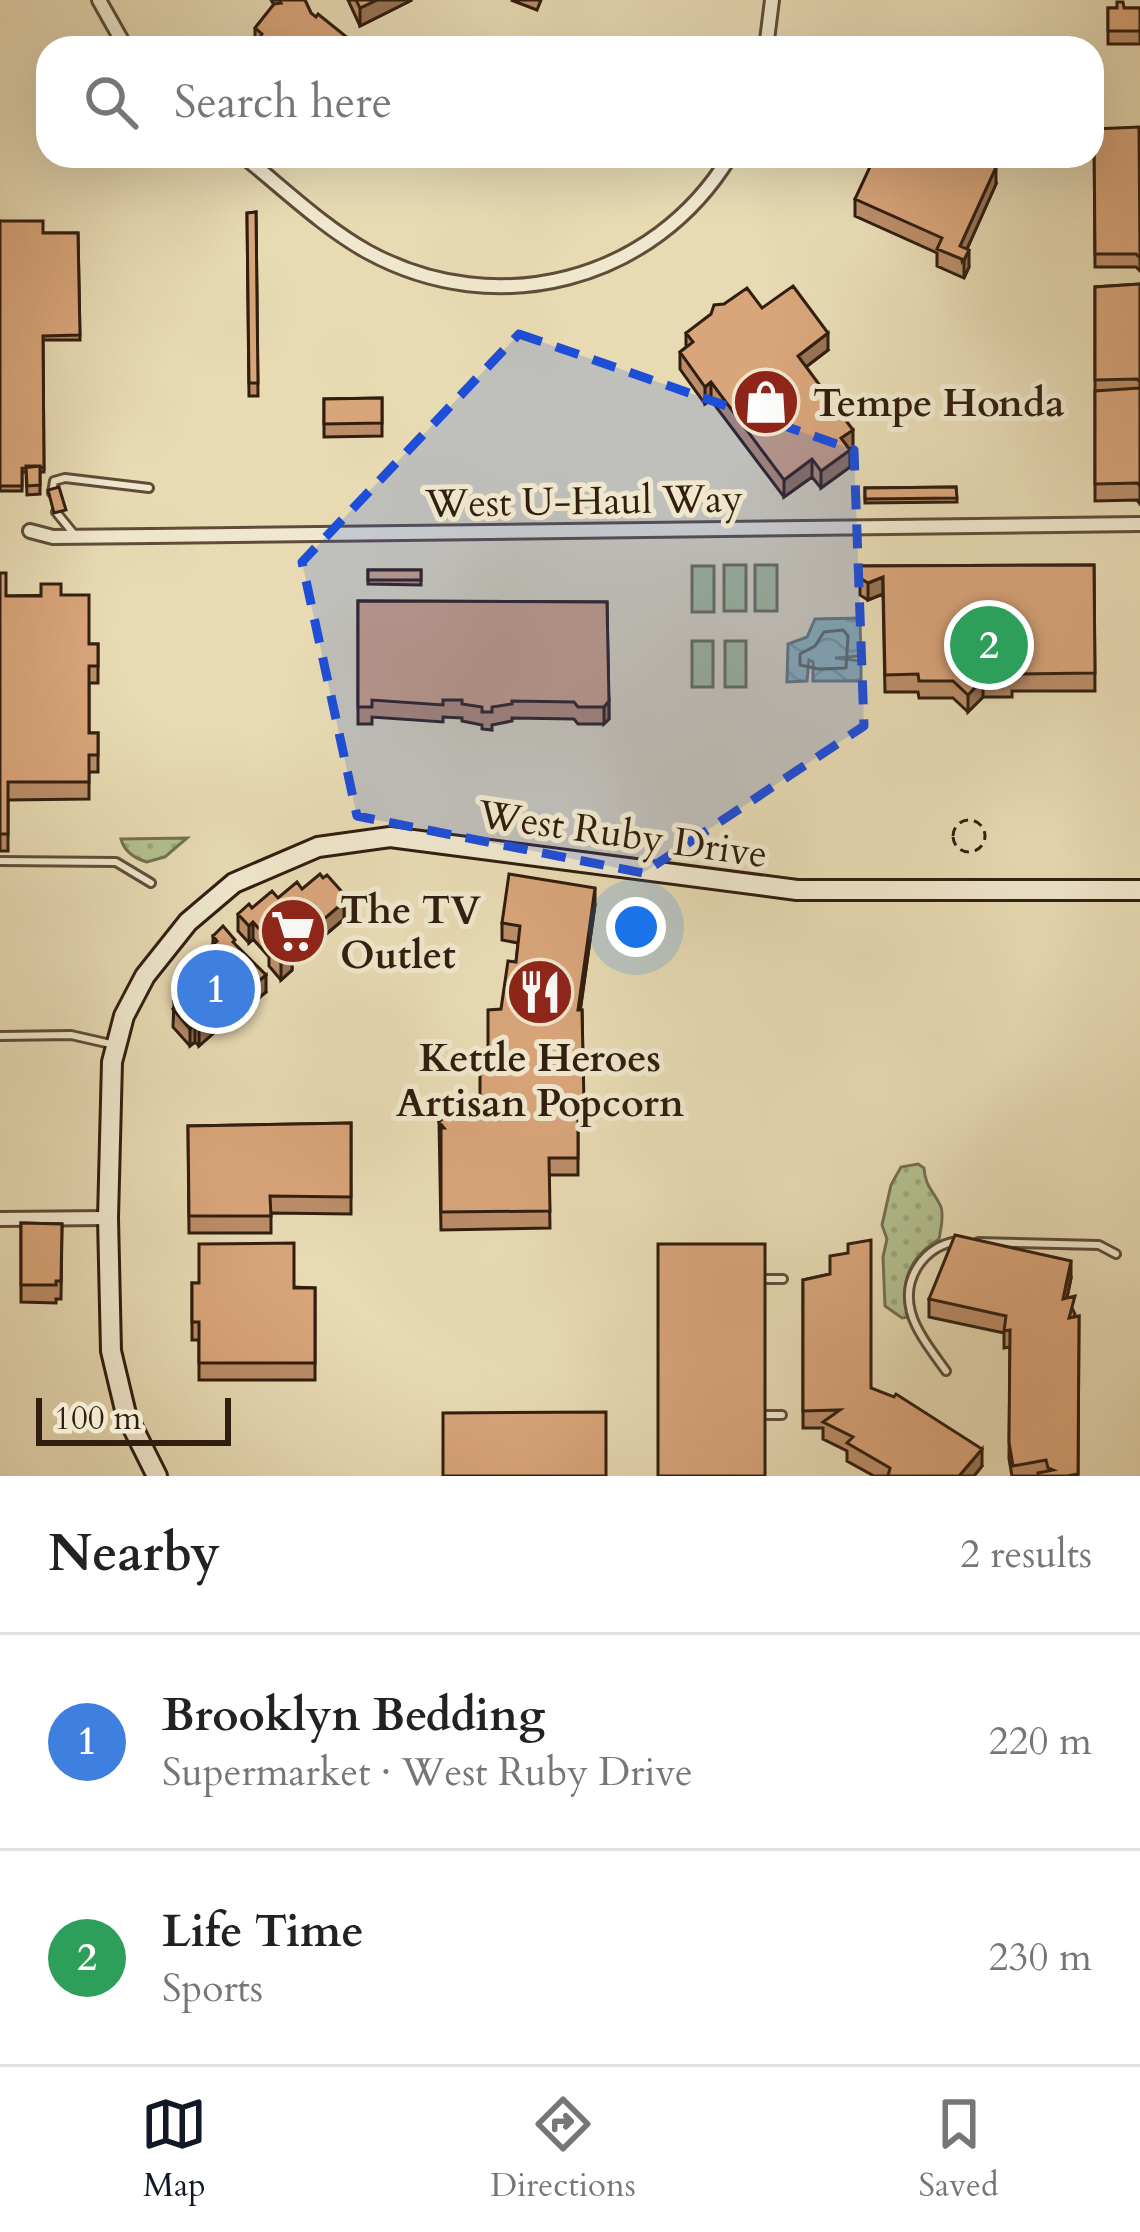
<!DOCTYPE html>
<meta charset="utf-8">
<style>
body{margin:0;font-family:Cardo,serif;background:#f2f2f2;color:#222}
.scale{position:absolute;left:36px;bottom:30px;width:195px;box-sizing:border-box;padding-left:12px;border:6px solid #311e0f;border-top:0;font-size:33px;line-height:42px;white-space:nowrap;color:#311e0f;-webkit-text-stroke:9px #f0e8ce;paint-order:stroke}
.you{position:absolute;left:636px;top:927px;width:42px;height:42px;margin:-30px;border:9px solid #fff;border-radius:50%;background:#1a73e8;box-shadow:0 0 0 18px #1a73e833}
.badge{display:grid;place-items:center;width:78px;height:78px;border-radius:50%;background:#111827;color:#fff;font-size:39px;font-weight:700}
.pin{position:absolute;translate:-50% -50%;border:6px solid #fff;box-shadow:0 3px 12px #0006}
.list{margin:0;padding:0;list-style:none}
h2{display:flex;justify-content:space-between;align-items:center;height:156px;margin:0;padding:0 48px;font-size:51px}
h2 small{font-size:39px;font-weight:400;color:#767676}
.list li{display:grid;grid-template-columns:78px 1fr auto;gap:36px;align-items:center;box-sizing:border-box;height:216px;padding:0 48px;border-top:3px solid #e0e0e0}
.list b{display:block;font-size:45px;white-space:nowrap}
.list p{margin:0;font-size:39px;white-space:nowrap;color:#767676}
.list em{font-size:39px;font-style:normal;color:#767676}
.icon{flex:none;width:66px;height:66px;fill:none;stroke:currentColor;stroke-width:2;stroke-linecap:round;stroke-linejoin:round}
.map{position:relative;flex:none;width:1140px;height:1476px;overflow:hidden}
.search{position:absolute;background:#fff;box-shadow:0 12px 48px #0002;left:36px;right:36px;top:36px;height:132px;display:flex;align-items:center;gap:30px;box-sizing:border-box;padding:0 42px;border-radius:36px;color:#767676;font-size:45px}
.sheet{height:588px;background:#fff}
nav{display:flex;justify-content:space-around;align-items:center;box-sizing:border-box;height:168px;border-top:3px solid #e0e0e0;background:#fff;font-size:33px;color:#767676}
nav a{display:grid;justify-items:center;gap:6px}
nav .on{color:#111827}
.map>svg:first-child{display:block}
.grass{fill:url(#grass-dots);stroke:#72704f;stroke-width:3}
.park{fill:#b3c18f;stroke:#72704f;stroke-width:3}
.water{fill:url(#water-waves);stroke:#6f7c71;stroke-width:3}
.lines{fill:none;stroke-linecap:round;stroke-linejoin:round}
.shore{stroke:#646c60;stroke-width:3}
.lane-casing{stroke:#5f4d38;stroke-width:12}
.street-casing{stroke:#5f4d38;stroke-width:18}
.secondary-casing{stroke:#311e0f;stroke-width:24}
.path{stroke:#311e0f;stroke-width:3;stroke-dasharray:9 6;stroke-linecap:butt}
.lane{stroke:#f0e8ce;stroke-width:6}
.street{stroke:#f0e8ce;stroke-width:12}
.secondary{stroke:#f0e8ce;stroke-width:18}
.wall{fill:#bb8e69;stroke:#311e0f;stroke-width:3}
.shaded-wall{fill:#987455;stroke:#311e0f;stroke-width:3}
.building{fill:#d9a57a;stroke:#311e0f;stroke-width:3}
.marked{fill:#1d4ed8;fill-opacity:0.2;stroke:#1d4ed8;stroke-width:9;stroke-dasharray:24 15;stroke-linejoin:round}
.labels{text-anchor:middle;stroke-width:10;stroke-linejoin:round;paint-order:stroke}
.poi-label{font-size:39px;font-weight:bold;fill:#311e0f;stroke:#f0e8ce;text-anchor:start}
.street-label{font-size:39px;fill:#311e0f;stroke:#f0e8ce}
</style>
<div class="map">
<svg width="1140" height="1476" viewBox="0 0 1140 1476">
<defs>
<pattern id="grass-dots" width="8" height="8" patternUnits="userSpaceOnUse" patternTransform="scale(3)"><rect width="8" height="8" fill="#b3c18f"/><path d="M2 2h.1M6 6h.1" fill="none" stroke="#9aa57a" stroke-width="1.8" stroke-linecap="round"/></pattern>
<pattern id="water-waves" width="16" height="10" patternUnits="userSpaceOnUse" patternTransform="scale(3)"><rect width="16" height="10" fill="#98bab2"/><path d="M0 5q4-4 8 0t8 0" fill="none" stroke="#839f98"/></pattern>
</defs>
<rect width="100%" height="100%" fill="#e8dbb4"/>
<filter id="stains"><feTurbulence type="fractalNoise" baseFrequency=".00167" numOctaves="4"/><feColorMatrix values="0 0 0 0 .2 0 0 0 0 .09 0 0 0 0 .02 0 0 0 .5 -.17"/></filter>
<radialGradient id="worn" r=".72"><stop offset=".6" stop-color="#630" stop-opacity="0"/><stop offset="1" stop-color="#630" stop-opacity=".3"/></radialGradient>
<path class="grass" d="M 187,838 L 165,857 L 147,862 C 133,858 124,850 121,839 Z
M 918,1164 L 924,1168 C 925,1187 934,1191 941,1207 C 944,1216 941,1229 939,1239 C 909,1258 899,1282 908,1317 L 902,1318 L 885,1306 L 883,1257 L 887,1239 L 882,1225 L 891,1185 L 901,1167 Z"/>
<path class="park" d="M 724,565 L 746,565 L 746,611 L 724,611 Z
M 755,565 L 777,565 L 777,611 L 755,611 Z
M 692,566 L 714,566 L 714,612 L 692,612 Z
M 692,641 L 713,641 L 713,687 L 692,687 Z
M 725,641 L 746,641 L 746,687 L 725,687 Z"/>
<path class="water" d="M 860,618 L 861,656 L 835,658 L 861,661 L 861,681 L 813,681 L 813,662 L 809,660 L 807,681 L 787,682 L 788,644 L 807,637 L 815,619 Z"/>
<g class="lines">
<path class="shore" d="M 843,630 L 848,636 L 846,668 L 819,669 L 800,665 L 800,654 L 815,646 L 824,632 Z"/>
<defs>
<path id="lane" d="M 52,493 L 54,481 L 65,478 L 149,488
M 56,512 L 74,534
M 0,861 L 116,862 L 151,883
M 0,1036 L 71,1035 L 115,1045
M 978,1242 L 1099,1245 L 1116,1254
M 765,1279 L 783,1279
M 946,1371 C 934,1354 916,1332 911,1312 C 902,1278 924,1246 958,1241
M 765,1415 L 782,1415"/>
<path id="street" d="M 99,0 L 126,48
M 766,48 L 772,0
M 243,156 C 283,188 323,227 368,252 C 496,322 654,282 730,156
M 30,531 L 53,537 L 152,536 L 1140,524
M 0,1219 L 108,1218"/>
<path id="secondary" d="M 157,1476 L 126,1414 L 111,1351 L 108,1218 L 112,1062 L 124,1016 L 145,976 L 188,922 L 234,883 L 318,847 L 390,837 L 797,890 L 1140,890"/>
</defs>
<use href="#lane" class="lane-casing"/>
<use href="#street" class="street-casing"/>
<use href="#secondary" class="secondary-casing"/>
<path class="path" d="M953 836a16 16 0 1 1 32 0a16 16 0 1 1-32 0Z"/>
<use href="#lane" class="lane"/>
<use href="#street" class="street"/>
<use href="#secondary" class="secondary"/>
</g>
<path class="wall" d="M 271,0 L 305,0 L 311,13 L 255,44 L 255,28 L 274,5 Z
M 348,0 L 412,0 L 360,26 Z
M 511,0 L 541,0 L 537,10 Z
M 1108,8 L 1140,8 L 1140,44 L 1108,44 Z
M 1140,128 L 1140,271 L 1136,267 L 1095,267 L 1094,129 Z
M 996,184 L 967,249 L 969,267 L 964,278 L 937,266 L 937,253 L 855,216 L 855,199 Z
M 256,212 L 258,396 L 249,396 L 247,213 Z
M 0,221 L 43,233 L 78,233 L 80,340 L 43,340 L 44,472 L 40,472 L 40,494 L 27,495 L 26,472 L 22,472 L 22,491 L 0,491 Z
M 1140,284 L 1140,504 L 1137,500 L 1095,501 L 1095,287 Z
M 762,308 L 828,350 L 806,367 L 853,447 L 850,450 L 850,467 L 821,488 L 812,477 L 784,497 L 711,400 L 705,404 L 680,369 L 680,352 L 686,347 L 686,333 Z
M 382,398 L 382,436 L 324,437 L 324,399 Z
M 956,487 L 957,502 L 865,503 L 865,488 Z
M 1094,565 L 1095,691 L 1012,691 L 1012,697 L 983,697 L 968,712 L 953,698 L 919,698 L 918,692 L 885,692 L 883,594 L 868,600 L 860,595 L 860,566 Z
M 368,570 L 421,570 L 421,585 L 368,584 Z
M 0,573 L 6,596 L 61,595 L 89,644 L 98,644 L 98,683 L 89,683 L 89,733 L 98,733 L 98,772 L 89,772 L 89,799 L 8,800 L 8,851 L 0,851 Z
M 358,601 L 607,602 L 609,719 L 604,724 L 578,724 L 574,719 L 512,718 L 512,721 L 492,725 L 492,730 L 482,729 L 482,725 L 462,721 L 462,718 L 443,717 L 443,722 L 372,717 L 372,724 L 358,724 Z
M 302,889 L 344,894 L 344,919 L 292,963 L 292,970 L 281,980 L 269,966 L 269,957 L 253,939 L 249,943 L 238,931 L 238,914 Z
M 595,905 L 580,1010 L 582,1010 L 584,1120 L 578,1120 L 578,1175 L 549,1175 L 550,1228 L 441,1230 L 439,1122 L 463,1105 L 480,1102 L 501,1009 L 516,962 L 518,943 L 502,940 L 502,923 Z
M 213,936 L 235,945 L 266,992 L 255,1001 L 253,998 L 199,1046 L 195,1042 L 190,1046 L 173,1027 L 174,1001 L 186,991 L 186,979 L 197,970 L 197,958 L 213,944 Z
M 351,1123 L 351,1214 L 271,1213 L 271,1233 L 189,1233 L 188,1126 Z
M 21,1223 L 62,1224 L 61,1299 L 56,1299 L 56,1303 L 21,1302 Z
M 830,1274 L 871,1388 L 982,1466 L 974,1476 L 874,1476 L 847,1461 L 847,1451 L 823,1439 L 823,1428 L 803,1428 L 803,1280 Z
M 1071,1278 L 1067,1298 L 1075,1314 L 1074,1317 L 1079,1316 L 1078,1476 L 1012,1476 L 1009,1459 L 1010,1347 L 1004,1348 L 1004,1333 L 929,1317 L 929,1299 Z
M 192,1283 L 315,1288 L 315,1380 L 199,1380 L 199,1340 L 192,1340 Z"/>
<path class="shaded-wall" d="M 377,0 L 412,0 L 360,26 L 360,8 Z
M 996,167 L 996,184 L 962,260 L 960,246 Z
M 969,250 L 969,267 L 964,278 L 964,260 Z
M 828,333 L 828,350 L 798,373 L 798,356 Z
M 711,382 L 711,400 L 705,404 L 705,387 Z
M 853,430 L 853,447 L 841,456 L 841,438 Z
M 850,450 L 850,467 L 821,488 L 821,471 Z
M 812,459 L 812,477 L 784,497 L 784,480 Z
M 883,577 L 883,594 L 868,600 L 868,583 Z
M 983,679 L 983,697 L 968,712 L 968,695 Z
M 609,701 L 609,719 L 604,724 L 604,707 Z
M 595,888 L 595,905 L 578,1027 L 578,1010 Z
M 344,894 L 344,919 L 292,963 L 292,970 L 281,980 L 281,963 L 289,949 Z
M 253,922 L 253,939 L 249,943 L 249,926 Z
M 266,975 L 266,992 L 255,1001 L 255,984 Z
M 253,981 L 253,998 L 199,1046 L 199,1029 Z
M 195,1024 L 195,1042 L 190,1046 L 190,1029 Z
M 1071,1261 L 1071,1278 L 1063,1316 L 1063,1299 Z
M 982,1449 L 982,1466 L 974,1476 L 959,1476 Z"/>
<path class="building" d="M 279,0 L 305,0 L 311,13 L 316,17 L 318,14 L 359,47 L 252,48 L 262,34 L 255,28 L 274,4 L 281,3 Z
M 356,0 L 377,0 L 360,8 Z
M 1117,2 L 1123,2 L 1124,8 L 1140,8 L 1140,31 L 1108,31 L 1108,8 L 1117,8 Z
M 1139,127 L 1140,258 L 1136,254 L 1095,254 L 1094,129 Z
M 875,156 L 972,156 L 996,167 L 960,246 L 969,250 L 964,260 L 937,249 L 942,238 L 855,199 Z
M 256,212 L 258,383 L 249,383 L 247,213 Z
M 0,221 L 43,221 L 43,233 L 78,233 L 80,335 L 43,336 L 44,468 L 40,466 L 22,468 L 22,486 L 0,486 Z
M 1140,284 L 1140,382 L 1137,379 L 1095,380 L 1095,287 Z
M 793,286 L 828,333 L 798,356 L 853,430 L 841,438 L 850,450 L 821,471 L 812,459 L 784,480 L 711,382 L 705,387 L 680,352 L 693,342 L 686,333 L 711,314 L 714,305 L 724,304 L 747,288 L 762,308 Z
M 1140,388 L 1140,486 L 1137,483 L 1095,484 L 1095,391 Z
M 382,398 L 382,423 L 324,424 L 324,399 Z
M 26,466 L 40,466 L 40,485 L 27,486 Z
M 59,487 L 66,510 L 54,513 L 48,490 Z
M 956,487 L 957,498 L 865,499 L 865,488 Z
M 1094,565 L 1095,673 L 1012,674 L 1012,679 L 983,679 L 968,695 L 953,681 L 919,681 L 918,674 L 885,675 L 883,577 L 868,583 L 860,578 L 860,566 Z
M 368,570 L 421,570 L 421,580 L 368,580 Z
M 0,573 L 6,573 L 6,596 L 41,596 L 41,584 L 61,584 L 61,595 L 89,595 L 89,644 L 98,644 L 98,666 L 89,666 L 89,733 L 98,733 L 98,755 L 89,755 L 89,782 L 8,782 L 8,834 L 0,834 Z
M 358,601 L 607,602 L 609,701 L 604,707 L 578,707 L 574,702 L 512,701 L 512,704 L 492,707 L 492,712 L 482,712 L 482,707 L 462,704 L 462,700 L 443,700 L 443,705 L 372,700 L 372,707 L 358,707 Z
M 320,874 L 323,878 L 327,875 L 344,894 L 340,897 L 344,902 L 289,949 L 292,953 L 281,963 L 269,949 L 273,945 L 253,922 L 249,926 L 238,914 L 249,904 L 252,908 L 272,891 L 278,898 L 297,882 L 302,889 Z
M 509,874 L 595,888 L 578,1010 L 582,1010 L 584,1103 L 578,1103 L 578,1158 L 549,1158 L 550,1211 L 441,1212 L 441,1128 L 444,1128 L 439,1122 L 461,1102 L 463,1105 L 480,1102 L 480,1062 L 488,1064 L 488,1010 L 501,1009 L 508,961 L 516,962 L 520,926 L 502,923 Z
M 223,926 L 235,940 L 233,942 L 266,975 L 255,984 L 253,981 L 199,1029 L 195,1024 L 190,1029 L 173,1009 L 178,1005 L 174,1001 L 192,986 L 186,979 L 203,964 L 197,958 L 217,941 L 213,936 Z
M 351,1123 L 351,1197 L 270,1196 L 271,1216 L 189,1216 L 188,1126 Z
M 21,1223 L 62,1224 L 61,1281 L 56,1281 L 56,1285 L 21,1285 Z
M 955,1235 L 1071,1261 L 1063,1299 L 1075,1296 L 1069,1318 L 1079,1316 L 1078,1474 L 1067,1476 L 1039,1476 L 1038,1473 L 1053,1470 L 1048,1468 L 1046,1460 L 1013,1466 L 1009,1442 L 1010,1330 L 1004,1331 L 1006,1316 L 929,1299 Z
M 871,1240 L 871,1388 L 894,1397 L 896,1394 L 982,1449 L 959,1476 L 888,1476 L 890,1468 L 847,1443 L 853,1437 L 823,1422 L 840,1410 L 803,1411 L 803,1280 L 830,1274 L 830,1256 L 848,1253 L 848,1244 Z
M 294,1243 L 294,1288 L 315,1288 L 315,1363 L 199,1363 L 199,1322 L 192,1322 L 192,1283 L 199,1283 L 199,1244 Z
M 658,1244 L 765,1244 L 765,1476 L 658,1476 Z
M 606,1412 L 606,1476 L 443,1476 L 443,1413 Z"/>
<path class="marked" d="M 519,334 L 854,450 L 864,726 L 643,873 L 357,816 L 302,562 Z"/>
<defs>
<symbol id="shop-disc" viewBox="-11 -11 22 22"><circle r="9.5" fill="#8f2418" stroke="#f0e8ce"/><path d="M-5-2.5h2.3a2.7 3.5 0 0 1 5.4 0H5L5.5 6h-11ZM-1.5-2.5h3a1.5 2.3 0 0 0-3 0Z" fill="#fff"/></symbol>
<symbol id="supermarket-disc" viewBox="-11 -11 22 22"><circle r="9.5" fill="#8f2418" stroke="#f0e8ce"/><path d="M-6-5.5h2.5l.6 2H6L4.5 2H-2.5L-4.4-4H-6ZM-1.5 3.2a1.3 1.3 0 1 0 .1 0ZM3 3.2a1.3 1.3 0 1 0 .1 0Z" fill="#fff"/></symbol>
<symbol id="restaurant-disc" viewBox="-11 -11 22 22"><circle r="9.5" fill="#8f2418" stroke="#f0e8ce"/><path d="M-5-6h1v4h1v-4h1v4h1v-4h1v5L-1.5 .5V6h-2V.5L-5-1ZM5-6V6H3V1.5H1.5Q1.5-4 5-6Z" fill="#fff"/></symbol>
</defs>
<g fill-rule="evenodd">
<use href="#shop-disc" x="728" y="364" width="76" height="76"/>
<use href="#supermarket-disc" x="255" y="893" width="76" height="76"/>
<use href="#restaurant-disc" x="502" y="954" width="76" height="76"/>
</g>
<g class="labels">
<g class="poi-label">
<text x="813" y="416">Tempe Honda</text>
<text x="340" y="923">The TV<tspan x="340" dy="45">Outlet</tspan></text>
<text x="540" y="1071" text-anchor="middle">Kettle Heroes<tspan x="540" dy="45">Artisan Popcorn</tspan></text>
</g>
<g class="street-label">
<text transform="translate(584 500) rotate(-1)" y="14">West U-Haul Way</text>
<text transform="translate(623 833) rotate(8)" y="14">West Ruby Drive</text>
</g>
</g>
<rect width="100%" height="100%" filter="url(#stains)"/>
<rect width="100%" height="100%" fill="url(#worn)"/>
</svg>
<div class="scale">100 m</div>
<div class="you"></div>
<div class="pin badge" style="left:216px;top:989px;background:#3f7fe0">1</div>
<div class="pin badge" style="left:989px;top:645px;background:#2e9e5b">2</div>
<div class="search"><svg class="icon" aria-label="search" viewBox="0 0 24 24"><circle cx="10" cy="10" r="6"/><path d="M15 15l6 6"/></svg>Search here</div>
</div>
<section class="sheet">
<h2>Nearby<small>2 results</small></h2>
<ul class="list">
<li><span class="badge" style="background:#3f7fe0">1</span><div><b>Brooklyn Bedding</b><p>Supermarket · West Ruby Drive</p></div><em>220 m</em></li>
<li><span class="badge" style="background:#2e9e5b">2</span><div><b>Life Time</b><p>Sports</p></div><em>230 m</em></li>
</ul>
</section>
<nav>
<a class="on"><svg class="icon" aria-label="map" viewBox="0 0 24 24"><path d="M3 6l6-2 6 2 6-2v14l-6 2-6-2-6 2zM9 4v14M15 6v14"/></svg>Map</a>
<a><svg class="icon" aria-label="directions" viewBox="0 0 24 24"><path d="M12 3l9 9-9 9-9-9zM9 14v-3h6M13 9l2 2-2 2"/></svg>Directions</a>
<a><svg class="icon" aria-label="saved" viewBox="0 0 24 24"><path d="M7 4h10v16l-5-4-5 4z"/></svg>Saved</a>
</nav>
